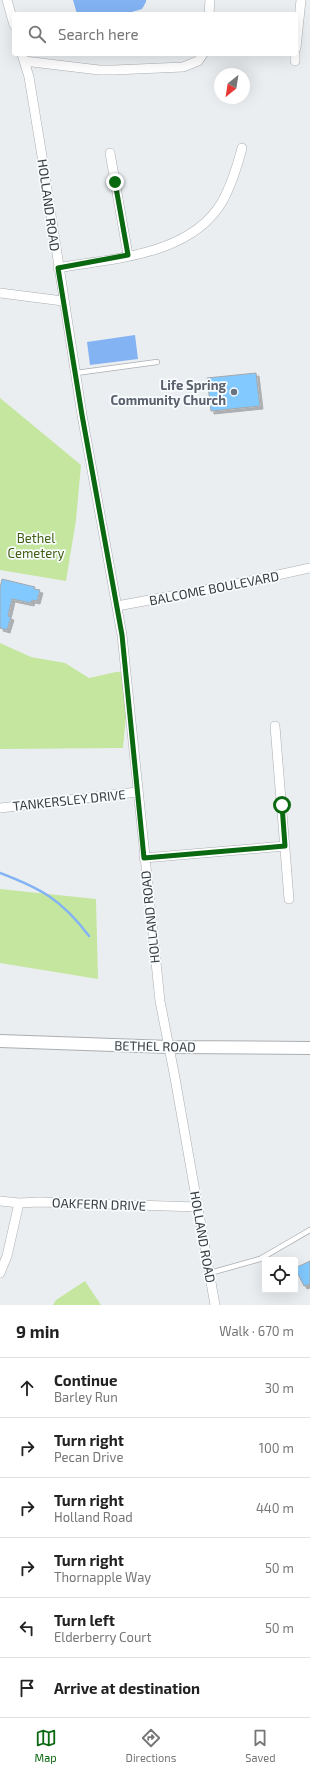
<!DOCTYPE html>
<meta charset="utf-8">
<style>
body{margin:0;font-family:"Exo 2",sans-serif;background:#f6f6f6;color:#222}
.controls{position:absolute;right:12px;bottom:12px;display:grid;overflow:hidden;border-radius:4px;box-shadow:0 4px 16px #0002}
.controls button{width:36px;height:36px;display:grid;place-items:center;padding:0;border:0;border-bottom:1px solid #e0e0e0;background:#fff;color:#222;font:20px sans-serif}
.compass{position:absolute;left:214px;top:68px;width:36px;height:36px;border-radius:50%;background:#fff;box-shadow:0 4px 16px #0002;rotate:210deg}
.stop{position:absolute;width:12px;height:12px;margin:-9px;border:3px solid #0a6811;border-radius:50%;background:#fff}
.stop.end{background:#0a6811;border-color:#fff;box-shadow:0 1px 4px #0008}
.list{margin:0;padding:0;list-style:none}
h2{display:flex;justify-content:space-between;align-items:center;height:52px;margin:0;padding:0 16px;font-size:17px}
h2 small{font-size:13px;font-weight:400;color:#767676}
.list li{display:grid;grid-template-columns:26px 1fr auto;gap:12px;align-items:center;box-sizing:border-box;height:60px;padding:0 16px;border-top:1px solid #e0e0e0}
.list b{display:block;font-size:15px;white-space:nowrap}
.list p{margin:0;font-size:13px;white-space:nowrap;color:#767676}
.list em{font-size:13px;font-style:normal;color:#767676}
.icon{flex:none;width:22px;height:22px;fill:none;stroke:currentColor;stroke-width:2;stroke-linecap:round;stroke-linejoin:round}
.map{position:relative;flex:none;width:310px;height:1305px;overflow:hidden}
.search{position:absolute;background:#fff;box-shadow:0 4px 16px #0002;left:12px;right:12px;top:12px;height:44px;display:flex;align-items:center;gap:10px;box-sizing:border-box;padding:0 14px;border-radius:4px;color:#767676;font-size:15px}
.sheet{height:412px;background:#fff}
nav{display:flex;justify-content:space-around;align-items:center;box-sizing:border-box;height:56px;border-top:1px solid #e0e0e0;background:#fff;font-size:11px;color:#767676}
nav a{display:grid;justify-items:center;gap:2px}
nav .on{color:#0a6811}
.map>svg:first-child{display:block}
.green{fill:#c4e69e}
.water{fill:#83b3f3}
.lines{fill:none;stroke-linecap:round;stroke-linejoin:round}
.stream{stroke:#83b3f3;stroke-width:2.5}
.building{fill:#81c9ff;stroke:#a5a8ab;filter:url(#shadow)}
.lane-casing{stroke:#abaeb1;stroke-width:6}
.street-casing{stroke:#abaeb1;stroke-width:10}
.secondary-casing{stroke:#abaeb1;stroke-width:14}
.lane{stroke:#fff;stroke-width:4.5}
.street{stroke:#fff;stroke-width:9}
.secondary{stroke:#fff;stroke-width:12}
.route{stroke:#0a6811;stroke-width:5}
.worship-dot{fill:#6b7280;stroke:#f8fcfe;stroke-width:1.5}
.labels{text-anchor:middle;stroke-width:3.5;stroke-linejoin:round;paint-order:stroke}
.street-label{font-size:13px;fill:#393a3b;stroke:#f8fcfe}
.worship-label{font-size:13px;font-weight:bold;fill:#5b616d;stroke:#f8fcfe;text-anchor:end}
.park-label{font-size:13px;fill:#415f11;stroke:#f8fcfe}
</style>
<div class="map">
<svg width="310" height="1305" viewBox="0 0 310 1305">
<defs>
<filter id="shadow"><feDropShadow dx="3" dy="3" stdDeviation="0" flood-color="#0004"/></filter>
</defs>
<rect width="100%" height="100%" fill="#ebeef1"/>
<path class="green" d="M 0,398 L 81,465 L 76,520 L 66,581 L 0,570 Z
M 0,643 L 31,657 L 65,663 L 89,678 L 116,672 L 130,671 L 123,748 L 0,749 Z
M 0,889 L 96,899 L 98,979 L 0,963 Z
M 85,1281 L 101,1305 L 53,1305 L 56,1300 Z"/>
<path class="water" d="M 73,0 L 146,0 L 146,2 L 142,9 L 125,14 L 77,14 Z
M 135,335 L 138,359 L 90,365 L 87,342 Z"/>
<g class="lines">
<path class="stream" d="M 0,873 C 42,889 62,900 89,936"/>
</g>
<path class="building" d="M 256,373 L 260,406 L 211,411 L 207,378 Z
M 2,579 L 35,587 L 34,589 L 40,590 L 37,601 L 32,600 L 31,603 L 12,599 L 8,616 L 11,617 L 7,630 L 0,628 L 0,588 Z
M 310,1261 L 310,1284 L 304,1286 L 295,1268 Z"/>
<g class="lines">
<defs>
<path id="lane" d="M 76,373 L 157,362
M 210,1273 L 260,1259 L 310,1230"/>
<path id="street" d="M 7,0 L 14,25
M 209,14 L 210,0
M 296,48 L 301,0
M 22,54 L 29,77 L 41,150 L 82,415 L 122,635 L 160,1001 L 175,1078 L 215,1305
M 24,61 L 99,70 L 114,70 L 183,67 L 198,61 L 203,54
M 295,61 L 295,54
M 110,153 L 128,255
M 58,268 C 113,258 190,256 222,202 C 231,186 237,167 242,148
M 0,293 L 63,301
M 117,606 L 231,585 L 310,568
M 275,726 L 289,899
M 0,808 L 137,792
M 144,858 L 285,846
M 0,1201 L 19,1203 L 40,1202 L 198,1207
M 0,1273 L 7,1256 L 19,1203"/>
<path id="secondary" d="M 0,1041 L 169,1047 L 310,1048"/>
</defs>
<use href="#lane" class="lane-casing"/>
<use href="#street" class="street-casing"/>
<use href="#secondary" class="secondary-casing"/>
<use href="#lane" class="lane"/>
<use href="#street" class="street"/>
<use href="#secondary" class="secondary"/>
</g>
<g class="lines">
<path class="route" d="M 115,182 L 128,255 L 58,268 L 82,415 L 122,635 L 144,858 L 285,846 L 282,805"/>
</g>
<circle class="worship-dot" cx="234" cy="392" r="4"/>
<g class="labels">
<g class="street-label">
<text transform="translate(49 205) rotate(82)" y="5">HOLLAND ROAD</text>
<text transform="translate(214 588) rotate(-11)" y="5">BALCOME BOULEVARD</text>
<text transform="translate(69 800) rotate(-6)" y="5">TANKERSLEY DRIVE</text>
<text transform="translate(150 917) rotate(-96)" y="5">HOLLAND ROAD</text>
<text transform="translate(155 1046) rotate(1)" y="5">BETHEL ROAD</text>
<text transform="translate(99 1204) rotate(2)" y="5">OAKFERN DRIVE</text>
<text transform="translate(203 1237) rotate(80)" y="5">HOLLAND ROAD</text>
</g>
<g class="worship-label">
<text x="226" y="390">Life Spring<tspan x="226" dy="15">Community Church</tspan></text>
</g>
<g class="park-label">
<text x="36" y="543">Bethel<tspan x="36" dy="15">Cemetery</tspan></text>
</g>
</g>
</svg>
<div class="controls">
<button><svg class="icon" aria-label="locate" viewBox="0 0 24 24"><circle cx="12" cy="12" r="6"/><path d="M12 2v4M12 18v4M2 12h4M18 12h4"/></svg></button>
</div>
<svg class="compass" viewBox="-18 -18 36 36"><path d="M0-13l5 13h-10z" fill="#e53935"/><path d="M0 13l5-13h-10z" fill="#767676"/></svg>
<div class="stop" style="left:282px;top:805px"></div>
<div class="stop end" style="left:115px;top:182px"></div>
<div class="search"><svg class="icon" aria-label="search" viewBox="0 0 24 24"><circle cx="10" cy="10" r="6"/><path d="M15 15l6 6"/></svg>Search here</div>
</div>
<section class="sheet">
<h2>9 min<small>Walk · 670 m</small></h2>
<ul class="list">
<li><svg class="icon" aria-label="ahead" viewBox="0 0 24 24"><path d="M12 20V5M6 11l6-6 6 6"/></svg><div><b>Continue</b><p>Barley Run</p></div><em>30 m</em></li>
<li><svg class="icon" aria-label="right" viewBox="0 0 24 24"><path d="M7 20v-9h11M14 6l5 5-5 5"/></svg><div><b>Turn right</b><p>Pecan Drive</p></div><em>100 m</em></li>
<li><svg class="icon" aria-label="right" viewBox="0 0 24 24"><path d="M7 20v-9h11M14 6l5 5-5 5"/></svg><div><b>Turn right</b><p>Holland Road</p></div><em>440 m</em></li>
<li><svg class="icon" aria-label="right" viewBox="0 0 24 24"><path d="M7 20v-9h11M14 6l5 5-5 5"/></svg><div><b>Turn right</b><p>Thornapple Way</p></div><em>50 m</em></li>
<li><svg class="icon" aria-label="left" viewBox="0 0 24 24"><path d="M17 20v-9H6M10 6l-5 5 5 5"/></svg><div><b>Turn left</b><p>Elderberry Court</p></div><em>50 m</em></li>
<li><svg class="icon" aria-label="arrive" viewBox="0 0 24 24"><path d="M6 21V4h12l-3 4 3 4H6"/></svg><div><b>Arrive at destination</b></div></li>
</ul>
</section>
<nav>
<a class="on"><svg class="icon" aria-label="map" viewBox="0 0 24 24"><path d="M3 6l6-2 6 2 6-2v14l-6 2-6-2-6 2zM9 4v14M15 6v14"/></svg>Map</a>
<a><svg class="icon" aria-label="directions" viewBox="0 0 24 24"><path d="M12 3l9 9-9 9-9-9zM9 14v-3h6M13 9l2 2-2 2"/></svg>Directions</a>
<a><svg class="icon" aria-label="saved" viewBox="0 0 24 24"><path d="M7 4h10v16l-5-4-5 4z"/></svg>Saved</a>
</nav>
